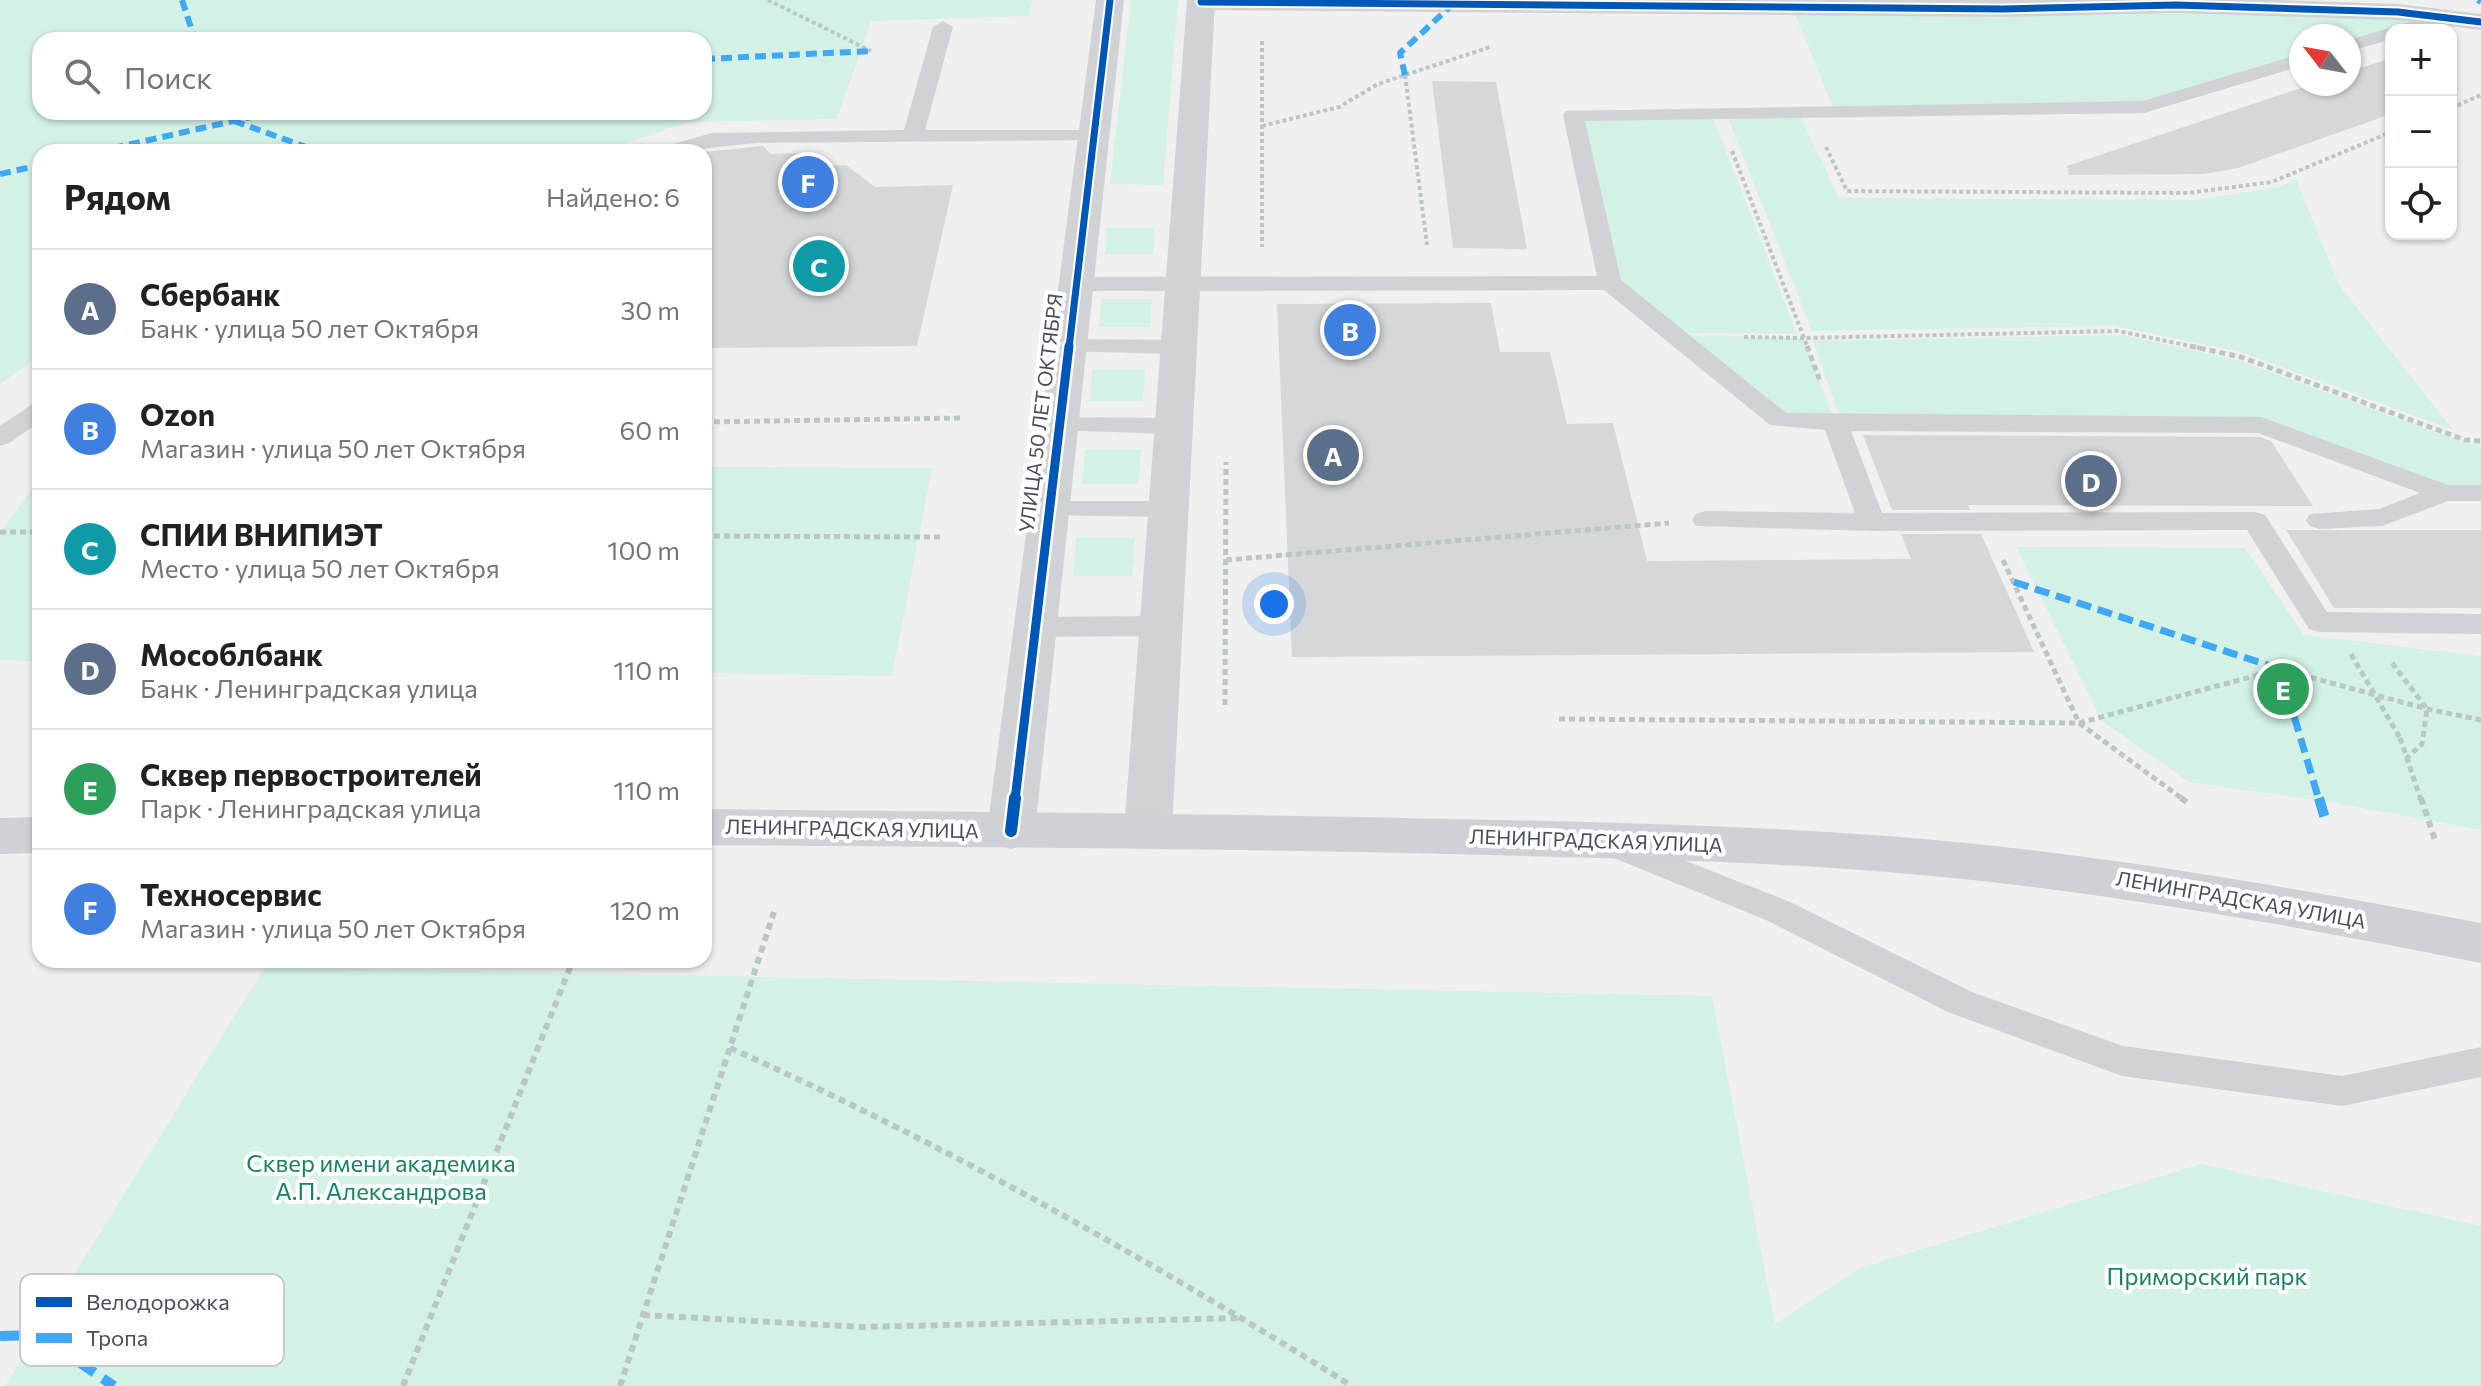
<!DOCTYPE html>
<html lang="ru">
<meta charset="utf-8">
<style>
body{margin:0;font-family:Commissioner,sans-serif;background:#f6f6f6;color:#202124}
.controls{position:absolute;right:24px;top:24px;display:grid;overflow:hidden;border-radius:16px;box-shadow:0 2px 6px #0004}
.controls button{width:72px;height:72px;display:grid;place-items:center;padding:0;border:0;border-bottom:2px solid #e0e0e0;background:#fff;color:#202124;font:40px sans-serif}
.compass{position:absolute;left:2289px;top:24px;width:72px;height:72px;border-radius:50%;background:#fff;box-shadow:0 2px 6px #0004;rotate:301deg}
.you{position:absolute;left:1274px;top:604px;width:28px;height:28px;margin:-20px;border:6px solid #fff;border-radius:50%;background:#1a73e8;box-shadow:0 0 0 12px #1a73e833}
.badge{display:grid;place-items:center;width:52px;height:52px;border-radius:50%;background:#828791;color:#fff;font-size:26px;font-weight:700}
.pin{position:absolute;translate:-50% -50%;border:4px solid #fff;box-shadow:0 2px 8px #0006}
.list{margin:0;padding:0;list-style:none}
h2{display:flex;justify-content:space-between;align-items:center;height:104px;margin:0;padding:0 32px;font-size:34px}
h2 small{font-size:26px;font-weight:400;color:#757577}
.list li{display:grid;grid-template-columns:52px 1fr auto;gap:24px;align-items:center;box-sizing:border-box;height:120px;padding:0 32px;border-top:2px solid #e0e0e0}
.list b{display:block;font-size:30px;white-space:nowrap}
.list p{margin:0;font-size:26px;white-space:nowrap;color:#757577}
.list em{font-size:26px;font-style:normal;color:#757577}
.icon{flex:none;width:44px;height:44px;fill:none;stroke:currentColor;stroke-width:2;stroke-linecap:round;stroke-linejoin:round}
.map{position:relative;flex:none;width:2481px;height:1386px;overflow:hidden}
.search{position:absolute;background:#fff;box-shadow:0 2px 6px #0004;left:32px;top:32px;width:680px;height:88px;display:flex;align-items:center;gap:20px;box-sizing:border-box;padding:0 28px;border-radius:24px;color:#757577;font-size:30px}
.panel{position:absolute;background:#fff;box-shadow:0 2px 6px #0004;left:32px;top:144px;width:680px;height:824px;border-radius:24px}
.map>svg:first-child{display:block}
.green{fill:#d4f1e5;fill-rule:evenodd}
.building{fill:#d6d7d9}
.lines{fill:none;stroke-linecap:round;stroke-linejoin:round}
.path-far2{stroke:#bbc7c6;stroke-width:4;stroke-dasharray:4 3;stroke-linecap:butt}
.path-far1{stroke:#bbc7c6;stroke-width:5;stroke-dasharray:6 4;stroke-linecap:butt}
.path{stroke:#bbc7c6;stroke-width:6;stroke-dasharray:7 5;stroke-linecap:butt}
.service{fill:#d1d2d6;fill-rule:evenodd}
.minor{fill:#d1d2d6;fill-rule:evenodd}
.tertiary{fill:#d1d2d6;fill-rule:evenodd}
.secondary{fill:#d0d1d6;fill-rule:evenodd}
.path-bridge{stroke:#bbc7c6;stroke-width:5;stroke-dasharray:6 4;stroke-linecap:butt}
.quiet-far2{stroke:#3fa9f5;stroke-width:6;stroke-dasharray:11 6;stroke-linecap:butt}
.quiet-far1{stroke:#3fa9f5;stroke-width:7;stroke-dasharray:15 7;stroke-linecap:butt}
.quiet{stroke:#3fa9f5;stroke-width:10;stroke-dasharray:19 10;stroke-linecap:butt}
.cycleway-far2-casing{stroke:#fff;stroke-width:11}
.cycleway-far1-casing{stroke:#fff;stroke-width:14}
.cycleway-casing{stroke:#fff;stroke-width:17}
.cycleway-far2{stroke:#0057b8;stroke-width:7}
.cycleway-far1{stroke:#0057b8;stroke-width:9}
.cycleway{stroke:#0057b8;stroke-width:12}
.labels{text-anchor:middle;stroke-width:8;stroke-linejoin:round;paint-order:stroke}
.street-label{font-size:20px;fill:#464e5e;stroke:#fff}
.near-park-label{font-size:24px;fill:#128564;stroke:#fff}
.key{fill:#fff;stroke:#c8cacf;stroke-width:2}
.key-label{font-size:22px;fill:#464e5e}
</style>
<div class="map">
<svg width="2481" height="1386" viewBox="0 0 2481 1386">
<rect width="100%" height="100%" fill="#f1f0f0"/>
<path class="green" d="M 0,0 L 1033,0 L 1028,16 L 871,21 L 837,119 L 688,122 L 601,152 L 40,152 L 40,356 L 0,384 ZM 40,40 L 704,40 L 704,112 L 40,112 Z
M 1131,0 L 1178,0 L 1163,185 L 1110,184 Z
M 2175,10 L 2426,19 L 2349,42 L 2349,36 L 2301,36 L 2301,56 L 2139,104 L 1833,107 L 1795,14 Z
M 1712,115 L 1797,334 L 1675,333 L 1615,283 L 1579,118 Z
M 1728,118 L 1801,118 L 1839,198 L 2195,200 L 2278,187 L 2296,179 L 2339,285 L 2453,430 L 2241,352 L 2115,326 L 1812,331 Z
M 1107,228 L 1155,228 L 1153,254 L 1105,254 Z
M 1101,299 L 1152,299 L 1150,327 L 1099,327 Z
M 1674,335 L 1804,338 L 1835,423 L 1779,420 Z
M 2122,335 L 2238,360 L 2465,443 L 2481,445 L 2481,488 L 2446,489 L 2265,421 L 1841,420 L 1813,341 Z
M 1092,370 L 1145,370 L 1143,401 L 1090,401 Z
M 1085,450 L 1141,450 L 1138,484 L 1082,484 Z
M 704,467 L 932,468 L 892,676 L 704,673 Z
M 40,476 L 40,661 L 0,660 L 0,534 Z
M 1076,538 L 1135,538 L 1132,576 L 1073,576 Z
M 2016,547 L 2245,548 L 2304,635 L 2481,656 L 2481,830 L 2324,801 L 2189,782 L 2102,721 Z
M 265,967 L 1712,996 L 1775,1324 L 1860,1268 L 2201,1164 L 2481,1226 L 2481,1386 L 5,1386 Z"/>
<path class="building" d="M 2391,58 L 2391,114 L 2238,168 L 2204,174 L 2069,175 L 2067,166 L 2313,84 L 2349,84 L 2349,72 Z
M 1432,81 L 1496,82 L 1527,249 L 1453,248 Z
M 763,146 L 771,154 L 799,153 L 814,167 L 846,165 L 875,187 L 953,185 L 917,346 L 704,348 L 704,152 Z
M 1491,303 L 1500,352 L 1550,352 L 1567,424 L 1613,423 L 1647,561 L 1911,559 L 1901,534 L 1981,534 L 2034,652 L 1292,657 L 1277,304 Z
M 1863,435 L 2259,437 L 2271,441 L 2313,506 L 1968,505 L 1970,510 L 1892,510 Z
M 2286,530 L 2481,530 L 2481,608 L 2334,608 Z"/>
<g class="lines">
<path class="path-far2" d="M 768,0 L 871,51
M 1262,41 L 1262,247
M 1405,75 L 1427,245
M 2451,108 L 2481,95
M 1262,126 L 1339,107 L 1378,84 L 1490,47
M 1826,147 L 1847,191 L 2188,193 L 2272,182 L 2391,132
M 1732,151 L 1804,338 L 2118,331 L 2200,348
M 1744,337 L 1804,338 L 1808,348"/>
<path class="path-far1" d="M 1807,346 L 1820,381
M 2190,346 L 2241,357 L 2465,440 L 2481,441
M 704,422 L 963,418
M 0,532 L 40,532
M 704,536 L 941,537
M 1226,560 L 1669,523
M 2003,560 L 2079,723 L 2184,800
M 2392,663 L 2427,709 L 2422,744 L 2406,759
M 1225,705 L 1226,462
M 1559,719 L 2079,723 L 2280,669 L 2427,709 L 2481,720
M 2400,738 L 2421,800"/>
<path class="path" d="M 2181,798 L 2188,803
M 2421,798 L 2436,843
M 730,1048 C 947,1145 1151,1261 1352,1386
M 643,1315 L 863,1327 L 1241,1318
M 403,1386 L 573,960
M 620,1386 L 774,912"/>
<path class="service" d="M 2443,12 L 2450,14 L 2453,18 C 2437,32 2411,30 2391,30 L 2391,39 L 2349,52 L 2349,40 Z
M 943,21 L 953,27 L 925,130 L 1093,130 L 1103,136 L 1100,140 L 758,143 C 724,145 693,152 659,152 L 662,147 L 712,133 L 904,130 L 933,27 Z
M 2301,54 L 2301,66 L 2144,113 L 1585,121 L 1621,280 L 1786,413 L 2261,417 L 2448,485 L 2481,485 L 2481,501 L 2448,501 L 2382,526 L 2320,529 L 2310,526 L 2306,520 L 2310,514 L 2379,509 L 2420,493 L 2258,433 L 1851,431 L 1882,513 L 2255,512 L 2265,515 L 2327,612 L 2481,614 L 2481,634 L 2319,632 L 2309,629 L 2247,530 L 1872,531 L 1696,526 L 1692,520 L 1696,514 L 1706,511 L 1855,513 L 1825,430 L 1770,425 L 1604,290 L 1075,291 L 1067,289 L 1063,284 L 1067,279 L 1075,277 L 1597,276 L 1563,115 L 1566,111 L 2143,101 Z
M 1068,339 L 1178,340 L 1187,342 L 1190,347 L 1187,352 L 1178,354 L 1059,351 L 1056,346 L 1059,341 Z
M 40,402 L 40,422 L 9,443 L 0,446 L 0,426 L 31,405 Z
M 1060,417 L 1174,418 L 1183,421 L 1187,426 L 1183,431 L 1174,434 L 1051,430 L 1047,425 L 1051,420 Z
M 1048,501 L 1167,501 L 1177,503 L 1181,509 L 1177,515 L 1167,517 L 1038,515 L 1034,509 L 1038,503 Z
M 1159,616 L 1169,619 L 1173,626 L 1169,633 L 1159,636 L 1033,637 L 1023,634 L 1019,627 L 1023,620 L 1033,617 Z
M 1615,833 L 1790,902 L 1972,992 L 2123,1046 L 2342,1076 L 2481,1047 L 2481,1077 L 2342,1106 L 2122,1076 L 1948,1012 L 1766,920 L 1604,854 L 1599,845 L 1604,836 Z"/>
<path class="minor" d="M 1189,0 L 2281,0 L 2398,4 L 2481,14 L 2481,30 L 2398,20 L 2176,13 L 2003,17 L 1201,10 L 1191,8 Z"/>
<path class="tertiary" d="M 1096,0 L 1124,0 L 1035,831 L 1028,843 L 1011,849 L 994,843 L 987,831 Z
M 1187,0 L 1215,0 L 1172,831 L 1165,843 L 1148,849 L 1131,843 L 1124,831 Z"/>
<path class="secondary" d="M 704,809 C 952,812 1200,813 1448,819 C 1594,822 1741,825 1887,836 C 2087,851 2284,886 2481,923 L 2481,963 C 2285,924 2087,888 1887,872 C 1742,860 1594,858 1448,854 C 1200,848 952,847 704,845 Z
M 40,817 L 40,853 L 0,854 L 0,818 Z"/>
<path class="path-bridge" d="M 2351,654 L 2400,738"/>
<path class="quiet-far2" d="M 182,0 L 195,40
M 2478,0 L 2481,2
M 704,59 L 871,51
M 1405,75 L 1400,53 L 1453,4
M 234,121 L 320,152
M 96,152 L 273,112
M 0,174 L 40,165"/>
<path class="quiet-far1" d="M 2014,582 L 2280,669 L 2319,800"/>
<path class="quiet" d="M 2319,798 L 2326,822
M 0,1336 L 39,1335 L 114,1386"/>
<defs>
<path id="cycleway-far2" d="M 1201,2 L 2003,9 L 2176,5 L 2398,12 L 2481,22
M 1069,348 L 1110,0"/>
<path id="cycleway-far1" d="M 1015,800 L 1069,346"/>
<path id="cycleway" d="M 1011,831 L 1015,798"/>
</defs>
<use href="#cycleway-far2" class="cycleway-far2-casing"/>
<use href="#cycleway-far1" class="cycleway-far1-casing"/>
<use href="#cycleway" class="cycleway-casing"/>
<use href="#cycleway-far2" class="cycleway-far2"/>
<use href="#cycleway-far1" class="cycleway-far1"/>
<use href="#cycleway" class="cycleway"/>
</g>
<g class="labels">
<g class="street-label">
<text transform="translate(1041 413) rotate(-83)" y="7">УЛИЦА 50 ЛЕТ ОКТЯБРЯ</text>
<text transform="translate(852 829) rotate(1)" y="7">ЛЕНИНГРАДСКАЯ УЛИЦА</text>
<text transform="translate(1596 841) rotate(2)" y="7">ЛЕНИНГРАДСКАЯ УЛИЦА</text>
<text transform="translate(2241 900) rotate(10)" y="7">ЛЕНИНГРАДСКАЯ УЛИЦА</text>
</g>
<g class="near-park-label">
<text x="381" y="1172">Сквер имени академика<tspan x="381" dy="28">А.П. Александрова</tspan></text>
<text x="2207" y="1285">Приморский парк</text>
</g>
</g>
<rect x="20" y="1274" width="264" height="92" rx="12" class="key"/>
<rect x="36" y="1297" width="36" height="10" fill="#0057b8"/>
<rect x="36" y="1333" width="36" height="10" fill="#3fa9f5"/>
<g class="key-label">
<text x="86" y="1310">Велодорожка</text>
<text x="86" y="1346">Тропа</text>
</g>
</svg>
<div class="controls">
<button>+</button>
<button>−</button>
<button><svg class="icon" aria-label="locate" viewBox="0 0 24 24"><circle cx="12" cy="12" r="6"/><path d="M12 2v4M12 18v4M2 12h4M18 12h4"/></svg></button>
</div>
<svg class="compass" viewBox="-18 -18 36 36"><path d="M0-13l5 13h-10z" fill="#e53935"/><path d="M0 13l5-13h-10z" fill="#757577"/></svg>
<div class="you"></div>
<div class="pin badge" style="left:1333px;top:455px;background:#5c6f8a">A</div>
<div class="pin badge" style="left:1350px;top:330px;background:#3f7fe0">B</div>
<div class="pin badge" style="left:819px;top:266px;background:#0f9aa8">C</div>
<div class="pin badge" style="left:2091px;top:481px;background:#5c6f8a">D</div>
<div class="pin badge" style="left:2283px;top:689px;background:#2e9e5b">E</div>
<div class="pin badge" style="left:808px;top:182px;background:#3f7fe0">F</div>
<div class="search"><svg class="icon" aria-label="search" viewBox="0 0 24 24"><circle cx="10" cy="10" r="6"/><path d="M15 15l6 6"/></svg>Поиск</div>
<section class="panel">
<h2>Рядом<small>Найдено: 6</small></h2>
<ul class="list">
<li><span class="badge" style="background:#5c6f8a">A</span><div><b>Сбербанк</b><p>Банк · улица 50 лет Октября</p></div><em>30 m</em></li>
<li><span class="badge" style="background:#3f7fe0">B</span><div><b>Ozon</b><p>Магазин · улица 50 лет Октября</p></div><em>60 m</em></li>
<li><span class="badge" style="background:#0f9aa8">C</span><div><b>СПИИ ВНИПИЭТ</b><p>Место · улица 50 лет Октября</p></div><em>100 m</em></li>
<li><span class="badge" style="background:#5c6f8a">D</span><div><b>Мособлбанк</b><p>Банк · Ленинградская улица</p></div><em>110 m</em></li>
<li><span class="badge" style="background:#2e9e5b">E</span><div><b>Сквер первостроителей</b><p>Парк · Ленинградская улица</p></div><em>110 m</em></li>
<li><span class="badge" style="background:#3f7fe0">F</span><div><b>Техносервис</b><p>Магазин · улица 50 лет Октября</p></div><em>120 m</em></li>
</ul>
</section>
</div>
